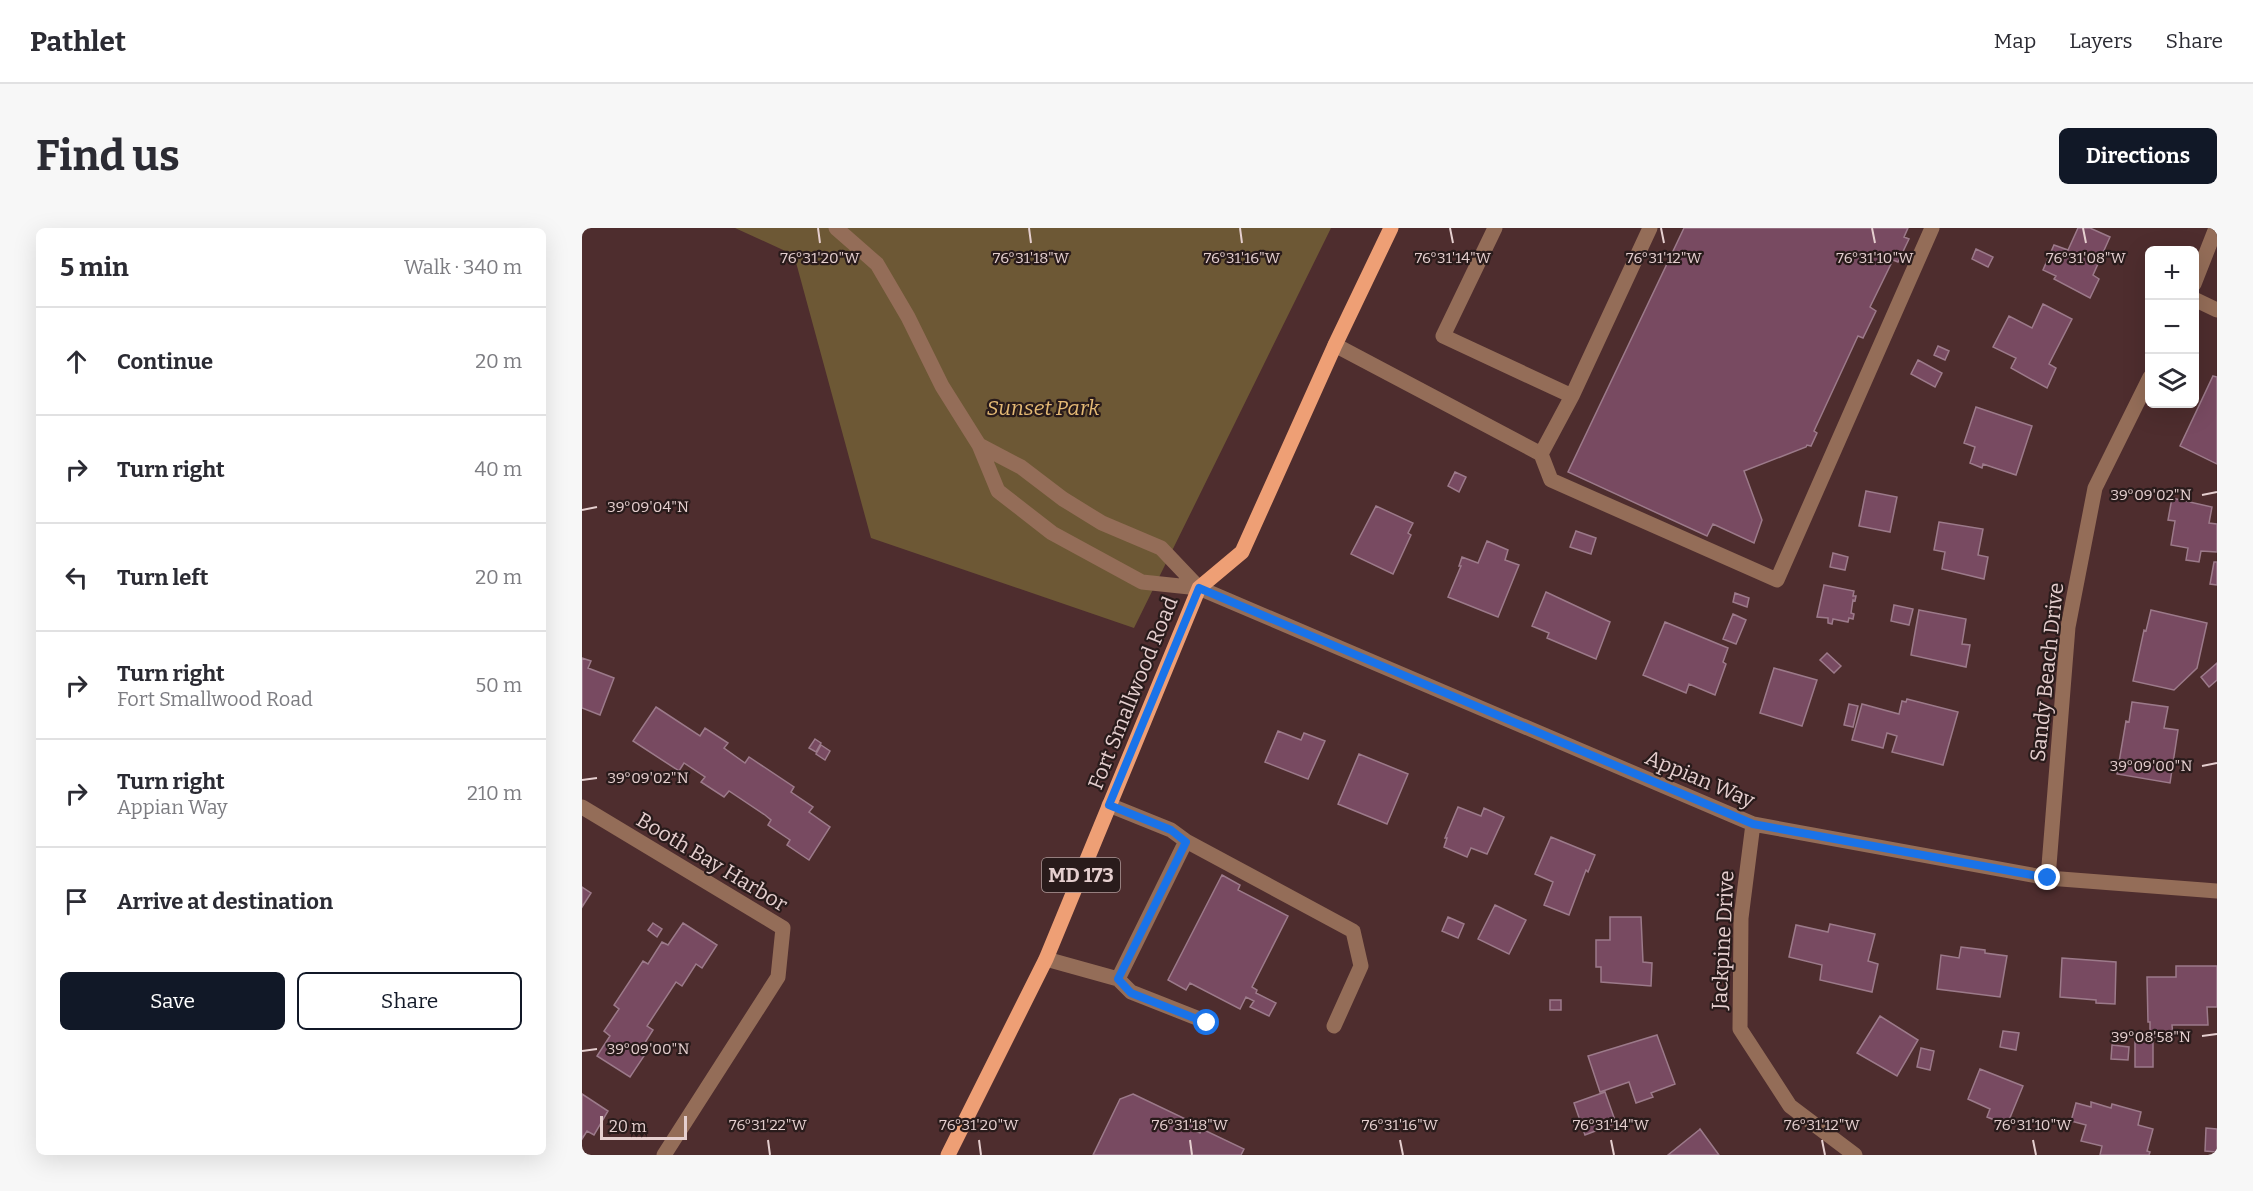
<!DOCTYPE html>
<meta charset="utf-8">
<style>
body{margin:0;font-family:Bitter,serif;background:#f7f7f7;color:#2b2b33}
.controls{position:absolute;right:18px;top:18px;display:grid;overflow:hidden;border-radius:9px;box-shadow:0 6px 24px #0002}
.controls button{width:54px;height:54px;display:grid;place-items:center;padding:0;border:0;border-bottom:2px solid #e1e1e2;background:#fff;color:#2b2b33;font:30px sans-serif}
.scale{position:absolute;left:18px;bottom:15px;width:87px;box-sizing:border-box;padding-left:6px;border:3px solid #e5cfcf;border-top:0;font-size:16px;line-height:21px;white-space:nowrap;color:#e5cfcf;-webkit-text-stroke:4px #291b1b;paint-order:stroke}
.stop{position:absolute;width:18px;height:18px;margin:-14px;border:4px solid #1a73e8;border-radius:50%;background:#fff}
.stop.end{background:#1a73e8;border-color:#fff;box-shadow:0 2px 6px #0008}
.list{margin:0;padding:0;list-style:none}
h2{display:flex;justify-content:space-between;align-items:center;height:78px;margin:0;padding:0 24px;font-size:26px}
h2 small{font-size:20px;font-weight:400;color:#7c7c81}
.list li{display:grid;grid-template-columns:39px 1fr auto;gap:18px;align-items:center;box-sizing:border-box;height:108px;padding:0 24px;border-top:2px solid #e1e1e2}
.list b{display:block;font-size:22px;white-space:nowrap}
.list p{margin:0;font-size:20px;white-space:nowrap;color:#7c7c81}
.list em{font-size:20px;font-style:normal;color:#7c7c81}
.actions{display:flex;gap:12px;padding:18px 24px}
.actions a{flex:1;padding:14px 0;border:2px solid #111827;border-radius:9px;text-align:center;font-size:21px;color:#111827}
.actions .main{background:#111827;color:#fff}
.icon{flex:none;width:33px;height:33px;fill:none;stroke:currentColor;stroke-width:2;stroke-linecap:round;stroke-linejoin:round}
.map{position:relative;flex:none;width:1635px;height:927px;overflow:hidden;border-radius:9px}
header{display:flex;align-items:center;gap:36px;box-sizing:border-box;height:84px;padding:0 30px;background:#fff;border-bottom:2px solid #e1e1e2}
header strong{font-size:28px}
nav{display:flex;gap:33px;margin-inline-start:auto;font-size:21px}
.intro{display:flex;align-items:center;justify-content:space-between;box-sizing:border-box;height:144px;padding:0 36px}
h1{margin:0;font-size:42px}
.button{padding:15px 27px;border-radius:9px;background:#111827;color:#fff;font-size:21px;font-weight:700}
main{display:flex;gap:36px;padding:0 36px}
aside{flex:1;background:#fff;border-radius:9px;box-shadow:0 6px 24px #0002}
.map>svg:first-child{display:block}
.green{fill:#6d5835}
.building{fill:#784a61;stroke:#9c7a8a;stroke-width:1.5}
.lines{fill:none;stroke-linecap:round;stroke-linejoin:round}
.minor{stroke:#946d58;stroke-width:15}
.major{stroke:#ee9f75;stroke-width:15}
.route{stroke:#1a73e8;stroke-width:8}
.ticks{fill:none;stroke:#e5cfcf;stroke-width:2}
.labels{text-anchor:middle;stroke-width:4.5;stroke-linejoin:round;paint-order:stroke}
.shield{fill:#291b1b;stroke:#ad9999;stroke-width:1.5}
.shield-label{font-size:20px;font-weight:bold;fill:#e5cfcf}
.park-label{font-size:21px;font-style:italic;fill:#e5ba75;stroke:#291b1b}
.street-label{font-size:21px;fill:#e5cfcf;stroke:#291b1b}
.ticks-label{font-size:15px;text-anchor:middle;fill:#e5cfcf;stroke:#291b1b;stroke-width:4.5;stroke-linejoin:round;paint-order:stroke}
</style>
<header>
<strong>Pathlet</strong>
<nav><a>Map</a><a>Layers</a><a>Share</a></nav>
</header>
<div class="intro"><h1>Find us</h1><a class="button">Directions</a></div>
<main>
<aside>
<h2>5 min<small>Walk · 340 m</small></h2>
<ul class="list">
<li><svg class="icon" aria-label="ahead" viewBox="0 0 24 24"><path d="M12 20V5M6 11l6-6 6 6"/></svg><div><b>Continue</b></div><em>20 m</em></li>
<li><svg class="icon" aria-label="right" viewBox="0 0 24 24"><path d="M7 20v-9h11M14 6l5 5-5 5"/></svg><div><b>Turn right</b></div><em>40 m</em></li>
<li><svg class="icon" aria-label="left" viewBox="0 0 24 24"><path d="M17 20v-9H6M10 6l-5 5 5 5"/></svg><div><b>Turn left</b></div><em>20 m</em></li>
<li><svg class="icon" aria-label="right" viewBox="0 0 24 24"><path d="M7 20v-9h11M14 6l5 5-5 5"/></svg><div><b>Turn right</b><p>Fort Smallwood Road</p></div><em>50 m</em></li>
<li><svg class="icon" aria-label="right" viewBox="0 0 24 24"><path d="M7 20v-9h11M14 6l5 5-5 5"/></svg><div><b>Turn right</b><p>Appian Way</p></div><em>210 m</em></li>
<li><svg class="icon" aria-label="arrive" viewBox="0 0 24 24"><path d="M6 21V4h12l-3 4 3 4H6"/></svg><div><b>Arrive at destination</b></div></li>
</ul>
<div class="actions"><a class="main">Save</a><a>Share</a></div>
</aside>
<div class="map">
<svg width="1635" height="927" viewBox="0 0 1635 927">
<rect width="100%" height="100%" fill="#4e2d2e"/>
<path class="green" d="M 153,0 L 749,0 L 552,400 L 289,310 L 212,27 Z"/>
<path class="building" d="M 1102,0 L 1326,0 L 1322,9 L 1327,11 L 1316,34 L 1311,32 L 1288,79 L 1294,83 L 1281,110 L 1276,108 L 1275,110 L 1232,203 L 1235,205 L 1229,218 L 1225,217 L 1224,219 L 1162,243 L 1180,292 L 1172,315 L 1131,296 L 1125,308 L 986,244 Z
M 1496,0 L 1508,0 L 1528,9 L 1511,47 L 1517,51 L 1508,70 L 1472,51 L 1474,48 L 1461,42 L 1472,17 L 1486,22 Z
M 1394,21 L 1411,29 L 1406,39 L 1390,31 Z
M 1461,76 L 1490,91 L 1467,136 L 1474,140 L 1465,160 L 1429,140 L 1434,130 L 1411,119 L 1427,88 L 1450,100 Z
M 1356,118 L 1367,123 L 1363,132 L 1352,127 Z
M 1336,132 L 1360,145 L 1353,159 L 1329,146 Z
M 1631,148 L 1635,149 L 1635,236 L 1598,218 Z
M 1394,179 L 1450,198 L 1434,247 L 1401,236 L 1400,240 L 1388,235 L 1393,219 L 1382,215 Z
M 873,244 L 884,249 L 877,264 L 866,258 Z
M 1284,263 L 1315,269 L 1308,304 L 1277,298 Z
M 1590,270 L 1630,279 L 1627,295 L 1635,296 L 1635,324 L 1619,323 L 1617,334 L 1604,332 L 1606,320 L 1589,317 L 1593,293 L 1586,292 Z
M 794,278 L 831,295 L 826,305 L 829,307 L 811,346 L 769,326 Z
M 1357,294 L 1401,301 L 1396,327 L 1406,329 L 1402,351 L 1360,341 L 1363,324 L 1352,322 Z
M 994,303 L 1014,310 L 1009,326 L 988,319 Z
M 905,313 L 926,322 L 923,332 L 937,337 L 916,389 L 866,369 L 879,338 L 877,338 L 880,329 L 896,335 Z
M 1251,325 L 1266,329 L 1263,342 L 1248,339 Z
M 1632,334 L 1635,334 L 1635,357 L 1628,356 Z
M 1242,357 L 1272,363 L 1271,368 L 1274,368 L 1273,373 L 1271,372 L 1269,385 L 1272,386 L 1271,391 L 1267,390 L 1266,394 L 1251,391 L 1250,396 L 1246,395 L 1246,390 L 1235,389 Z
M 964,364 L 1028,394 L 1014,431 L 965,410 L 967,405 L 950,398 Z
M 1153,365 L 1167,370 L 1165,379 L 1151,374 Z
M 1312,377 L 1331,381 L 1327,397 L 1309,393 Z
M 1337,382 L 1384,391 L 1380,416 L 1388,417 L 1384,439 L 1329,427 Z
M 1569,382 L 1625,395 L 1615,440 L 1592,462 L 1551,453 L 1562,402 L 1564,403 Z
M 1151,386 L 1164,392 L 1154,416 L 1141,411 Z
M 1083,394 L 1146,420 L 1141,434 L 1144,436 L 1133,467 L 1107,456 L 1104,465 L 1061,447 Z
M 1245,425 L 1259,438 L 1252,445 L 1238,432 Z
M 0,430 L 9,433 L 6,440 L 32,450 L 18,487 L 0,480 Z
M 1635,435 L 1635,452 L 1627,459 L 1619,449 Z
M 1192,440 L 1235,452 L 1220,498 L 1178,485 Z
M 1325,471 L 1376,484 L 1361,537 L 1310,524 L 1315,508 L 1305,505 L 1301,520 L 1270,512 L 1280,476 L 1317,486 L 1320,473 L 1324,474 Z
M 1550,474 L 1586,479 L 1582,500 L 1596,502 L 1588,555 L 1535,546 L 1544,493 L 1547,494 Z
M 1267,476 L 1276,478 L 1271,499 L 1262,497 Z
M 74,479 L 118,508 L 123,500 L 146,515 L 142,520 L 163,535 L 167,529 L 212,559 L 209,564 L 231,579 L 227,584 L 248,599 L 227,632 L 205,617 L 208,612 L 186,597 L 189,592 L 183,587 L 147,563 L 142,569 L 119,554 L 123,549 L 102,535 L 97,543 L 51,513 Z
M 696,503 L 719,512 L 722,505 L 743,513 L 726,551 L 683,534 Z
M 233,511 L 239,515 L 234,524 L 227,520 Z
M 239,517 L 248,523 L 243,532 L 234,526 Z
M 777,526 L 826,546 L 805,596 L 756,576 Z
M 876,579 L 899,588 L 902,580 L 922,589 L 905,626 L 889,620 L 885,629 L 862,619 L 865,610 L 863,610 Z
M 969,609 L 1013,627 L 1006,644 L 1004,642 L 987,687 L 962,677 L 971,654 L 953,646 Z
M 640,647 L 658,657 L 656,662 L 706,688 L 670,759 L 675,762 L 674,765 L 694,775 L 687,788 L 668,779 L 672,773 L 664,769 L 658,781 L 608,755 L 604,762 L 586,752 Z
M 0,659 L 9,665 L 0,679 Z
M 913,677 L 944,692 L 927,726 L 896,711 Z
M 866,689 L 882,696 L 876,710 L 860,703 Z
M 1028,689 L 1059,689 L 1061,734 L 1070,735 L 1069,758 L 1019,754 L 1019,739 L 1014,739 L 1014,712 L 1028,712 Z
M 71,695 L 80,701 L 75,709 L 66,702 Z
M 101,695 L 135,717 L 120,740 L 114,736 L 100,758 L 94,754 L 65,798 L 71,802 L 57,824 L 62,828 L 48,849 L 15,828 L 28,808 L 22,803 L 37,781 L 32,777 L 61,733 L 66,736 L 80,714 L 86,717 Z
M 1248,696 L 1293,706 L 1286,733 L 1296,736 L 1290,764 L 1238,752 L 1240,737 L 1207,729 L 1214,697 L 1246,704 Z
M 1379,719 L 1403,722 L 1403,725 L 1425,728 L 1418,769 L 1355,761 L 1359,727 L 1377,730 Z
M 1480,730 L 1534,734 L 1533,776 L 1514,775 L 1514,772 L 1478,769 Z
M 1594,738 L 1635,738 L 1635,779 L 1625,779 L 1626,797 L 1590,797 L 1591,809 L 1568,809 L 1568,794 L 1566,794 L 1565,749 L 1594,749 Z
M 968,772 L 979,772 L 979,782 L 968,782 Z
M 1298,788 L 1336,812 L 1315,848 L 1275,825 Z
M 1421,803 L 1437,805 L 1434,822 L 1418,819 Z
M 1075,807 L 1093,856 L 1069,865 L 1071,869 L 1054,875 L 1047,854 L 1018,864 L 1006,828 Z
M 1553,812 L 1571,812 L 1571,839 L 1553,839 Z
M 1530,817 L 1547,819 L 1546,832 L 1529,831 Z
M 1339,820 L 1352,823 L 1348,842 L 1335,839 Z
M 1398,841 L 1441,858 L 1425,897 L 1405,889 L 1408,881 L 1386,871 Z
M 1023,864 L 1034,895 L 1003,907 L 992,875 Z
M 0,866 L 26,883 L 12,907 L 5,903 L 0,911 Z
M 551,866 L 612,895 L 609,901 L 618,905 L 620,901 L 662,921 L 659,927 L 511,927 L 538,871 Z
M 1509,874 L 1529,880 L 1530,876 L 1559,884 L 1556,897 L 1571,901 L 1565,923 L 1568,924 L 1567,927 L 1518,927 L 1520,918 L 1499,913 L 1504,897 L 1489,893 L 1494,875 L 1509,879 Z
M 1624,900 L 1635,901 L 1635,924 L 1623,923 Z
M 1118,901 L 1137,927 L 1086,927 L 1117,902 Z"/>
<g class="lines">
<path class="minor" d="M 254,0 L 295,36 L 326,89 L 360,158 L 397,217 L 416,263 L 470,305 L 560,354 L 617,360 L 1171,596 L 1466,650 L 1635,663
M 913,0 L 861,108 L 990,168
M 1612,56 L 1634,0
M 1612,71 L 1635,82
M 753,117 L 959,226 L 990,168 L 1068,0
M 397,217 L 439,239 L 481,271 L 520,295 L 579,320 L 617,360
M 959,226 L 969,252 L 1195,352 L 1350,0
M 0,579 L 201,700 L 196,749 L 82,927
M 1171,596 L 1159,690 L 1158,801 L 1208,878 L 1273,927
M 604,613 L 771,703 L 779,738 L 752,798
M 1466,650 L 1486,399 L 1513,260 L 1568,149
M 464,731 L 536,751 L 604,613 L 589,602 L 527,577
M 536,751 L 549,764 L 625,794"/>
<path class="major" d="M 366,927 L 464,731 L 617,360 L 660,324 L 753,117 L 809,0"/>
</g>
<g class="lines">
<path class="route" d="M 625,795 L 549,765 L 536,751 L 604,614 L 589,602 L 527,577 L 617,360 L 1171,596 L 1466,650"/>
</g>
<path class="ticks" d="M 236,0 L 238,15M 447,0 L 449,15M 658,0 L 660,15M 868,0 L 871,15M 1079,0 L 1082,15M 1290,0 L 1293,15M 1501,0 L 1504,15M 1620,267 L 1635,264M 0,282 L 15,279M 1620,538 L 1635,535M 0,552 L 15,550M 1620,808 L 1635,806M 0,823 L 15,821M 186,912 L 188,927M 397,912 L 399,927M 608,912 L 610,927M 818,912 L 821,927M 1029,912 L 1032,927M 1240,912 L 1243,927M 1451,912 L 1454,927"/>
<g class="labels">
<rect class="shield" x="460" y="630" width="78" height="34" rx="4.5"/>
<g class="shield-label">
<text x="499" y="654">MD 173</text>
</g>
<g class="park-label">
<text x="461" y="187">Sunset Park</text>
</g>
<g class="street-label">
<text transform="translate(1465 444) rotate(-84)" y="7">Sandy Beach Drive</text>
<text transform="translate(551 465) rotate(-68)" y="7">Fort Smallwood Road</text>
<text transform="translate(1118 551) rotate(23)" y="7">Appian Way</text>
<text transform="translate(130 634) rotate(31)" y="7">Booth Bay Harbor</text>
<text transform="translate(1141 712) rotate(-87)" y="7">Jackpine Drive</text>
</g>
</g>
<g class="ticks-label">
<text x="238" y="35">76°31'20"W</text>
<text x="449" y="35">76°31'18"W</text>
<text x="660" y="35">76°31'16"W</text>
<text x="871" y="35">76°31'14"W</text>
<text x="1082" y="35">76°31'12"W</text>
<text x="1293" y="35">76°31'10"W</text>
<text x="1504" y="35">76°31'08"W</text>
<text x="1569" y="272">39°09'02"N</text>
<text x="66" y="284">39°09'04"N</text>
<text x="1569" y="543">39°09'00"N</text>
<text x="66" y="555">39°09'02"N</text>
<text x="1569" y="814">39°08'58"N</text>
<text x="66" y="826">39°09'00"N</text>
<text x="186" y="902">76°31'22"W</text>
<text x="397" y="902">76°31'20"W</text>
<text x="608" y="902">76°31'18"W</text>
<text x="818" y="902">76°31'16"W</text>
<text x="1029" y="902">76°31'14"W</text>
<text x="1240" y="902">76°31'12"W</text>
<text x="1451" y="902">76°31'10"W</text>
</g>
</svg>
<div class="controls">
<button>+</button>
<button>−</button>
<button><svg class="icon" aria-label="layers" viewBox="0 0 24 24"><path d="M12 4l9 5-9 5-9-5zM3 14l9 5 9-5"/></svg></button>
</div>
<div class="scale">20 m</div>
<div class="stop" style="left:625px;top:795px"></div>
<div class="stop end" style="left:1466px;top:650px"></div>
</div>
</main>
